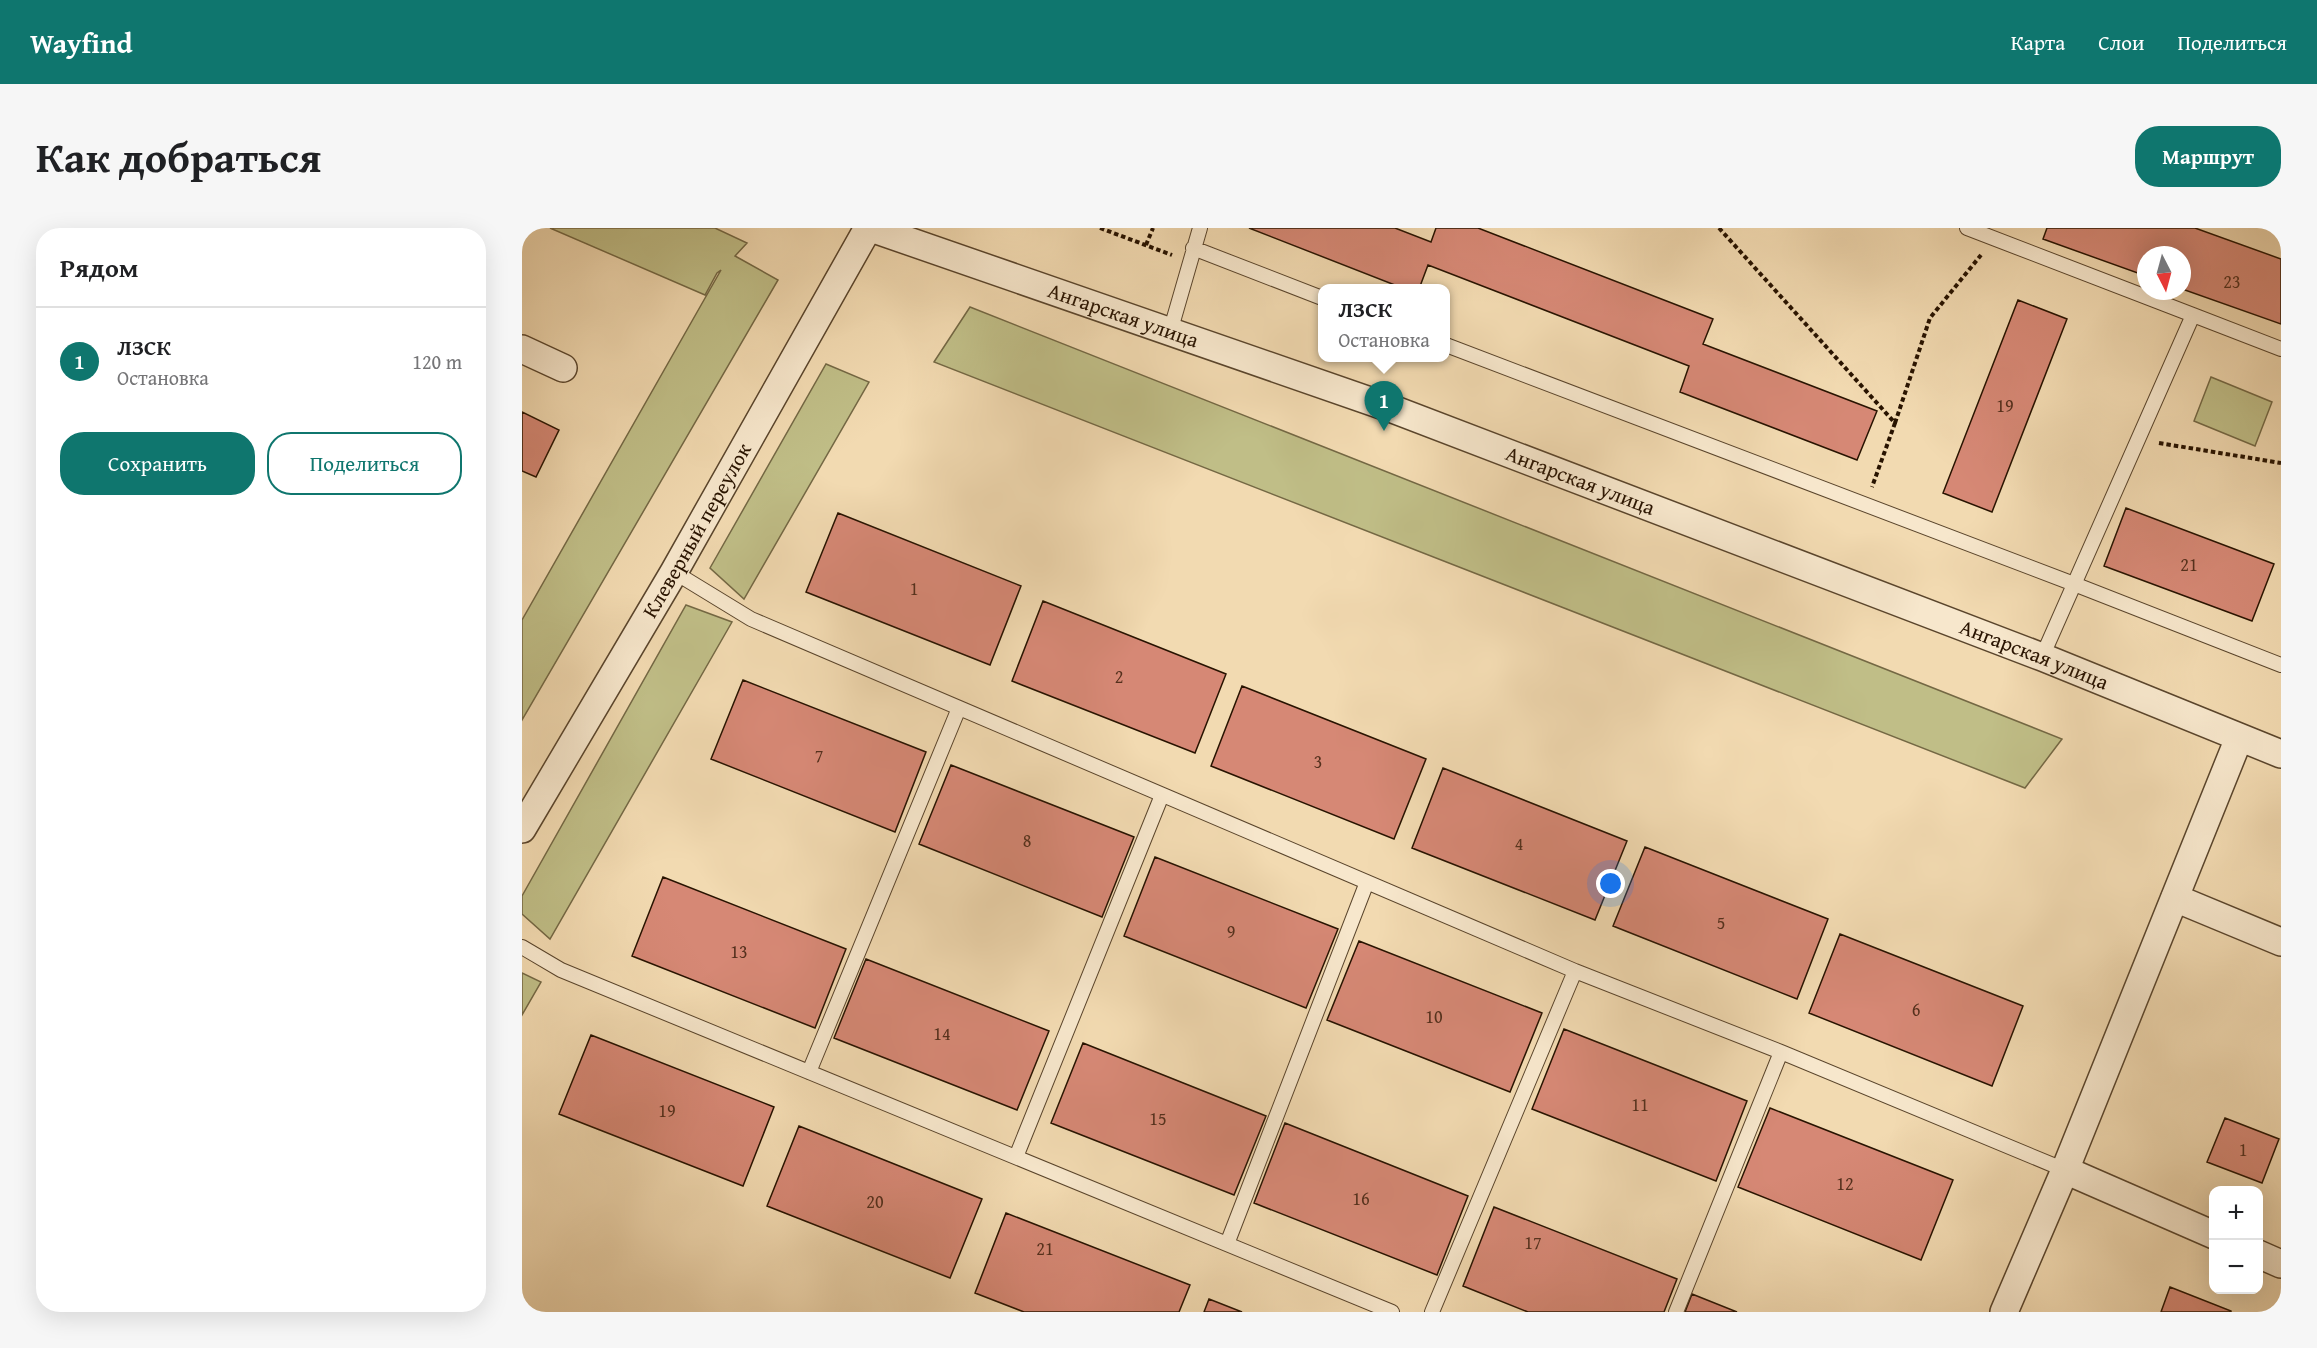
<!DOCTYPE html>
<html lang="ru">
<meta charset="utf-8">
<style>
body{margin:0;font-family:"Gentium Book Plus",serif;background:#f6f6f6;color:#202124}
.controls{position:absolute;right:18px;bottom:18px;display:grid;overflow:hidden;border-radius:12px;box-shadow:0 6px 24px #0002}
.controls button{width:54px;height:54px;display:grid;place-items:center;padding:0;border:0;border-bottom:2px solid #e0e0e0;background:#fff;color:#202124;font:30px sans-serif}
.compass{position:absolute;left:1615px;top:18px;width:54px;height:54px;border-radius:50%;background:#fff;box-shadow:0 6px 24px #0002;rotate:174deg}
.you{position:absolute;left:1089px;top:656px;width:21px;height:21px;margin:-15px;border:4px solid #fff;border-radius:50%;background:#1a73e8;box-shadow:0 0 0 9px #1a73e833}
.badge{display:grid;place-items:center;width:39px;height:39px;border-radius:50%;background:#0f766e;color:#fff;font-size:20px;font-weight:700}
.pin{position:absolute;translate:-50% -50px;filter:drop-shadow(0 2px 3px #0008)}
.pin::after{content:'';position:absolute;top:32px;width:21px;height:18px;background:inherit;clip-path:polygon(0 0,100% 0,50% 100%)}
.popup{position:absolute;left:796px;top:56px;width:132px;height:78px;box-sizing:border-box;display:grid;place-content:center;border-radius:12px;background:#fff;filter:drop-shadow(0 2px 4px #0005);font-size:20px;white-space:nowrap;color:#757577}
.popup b{font-size:22px;color:#202124}
.popup::after{content:'';position:absolute;left:50%;top:100%;margin-left:-12px;border:12px solid transparent;border-top-color:#fff}
.list{margin:0;padding:0;list-style:none}
h2{display:flex;justify-content:space-between;align-items:center;height:78px;margin:0;padding:0 24px;font-size:26px}
h2 small{font-size:20px;font-weight:400;color:#757577}
.list li{display:grid;grid-template-columns:39px 1fr auto;gap:18px;align-items:center;box-sizing:border-box;height:108px;padding:0 24px;border-top:2px solid #e0e0e0}
.list b{display:block;font-size:22px;white-space:nowrap}
.list p{margin:0;font-size:20px;white-space:nowrap;color:#757577}
.list em{font-size:20px;font-style:normal;color:#757577}
.actions{display:flex;gap:12px;padding:18px 24px}
.actions a{flex:1;padding:14px 0;border:2px solid #0f766e;border-radius:24px;text-align:center;font-size:21px;color:#0f766e}
.actions .main{background:#0f766e;color:#fff}
.map{position:relative;flex:none;width:1759px;height:1084px;overflow:hidden;border-radius:24px}
header{display:flex;align-items:center;gap:36px;box-sizing:border-box;height:84px;padding:0 30px;background:#0f766e;color:#fff}
header strong{font-size:28px}
nav{display:flex;gap:33px;margin-inline-start:auto;font-size:21px}
.intro{display:flex;align-items:center;justify-content:space-between;box-sizing:border-box;height:144px;padding:0 36px}
h1{margin:0;font-size:42px}
.button{padding:15px 27px;border-radius:24px;background:#0f766e;color:#fff;font-size:21px;font-weight:700}
main{display:flex;gap:36px;padding:0 36px}
aside{flex:1;background:#fff;border-radius:24px;box-shadow:0 6px 24px #0002}
.map>svg:first-child{display:block}
.green{fill:#c0be87;stroke:#746844;stroke-width:1.5}
.building{fill:#d68875;stroke:#281300;stroke-width:1.5}
.lines{fill:none;stroke-linecap:round;stroke-linejoin:round}
.service-casing{stroke:#5a452c;stroke-width:16}
.minor-casing{stroke:#5a452c;stroke-width:30}
.path{stroke:#281300;stroke-width:4;stroke-dasharray:4.5 3;stroke-linecap:butt}
.service{stroke:#f7e7cc;stroke-width:14}
.minor{stroke:#f7e7cc;stroke-width:27}
.labels{text-anchor:middle;stroke-width:5;stroke-linejoin:round;paint-order:stroke}
.number-label{font-size:18px;fill:#54301d}
.street-label{font-size:21px;fill:#281300;stroke:#f7e7cc}
</style>
<header>
<strong>Wayfind</strong>
<nav><a>Карта</a><a>Слои</a><a>Поделиться</a></nav>
</header>
<div class="intro"><h1>Как добраться</h1><a class="button">Маршрут</a></div>
<main>
<aside>
<h2>Рядом<small></small></h2>
<ul class="list">
<li><span class="badge">1</span><div><b>ЛЗСК</b><p>Остановка</p></div><em>120 m</em></li>
</ul>
<div class="actions"><a class="main">Сохранить</a><a>Поделиться</a></div>
</aside>
<div class="map">
<svg width="1759" height="1084" viewBox="0 0 1759 1084">
<rect width="100%" height="100%" fill="#f2dab1"/>
<filter id="stains"><feTurbulence type="fractalNoise" baseFrequency=".00333" numOctaves="4"/><feColorMatrix values="0 0 0 0 .2 0 0 0 0 .09 0 0 0 0 .02 0 0 0 .5 -.17"/></filter>
<radialGradient id="worn" r=".72"><stop offset=".6" stop-color="#630" stop-opacity="0"/><stop offset="1" stop-color="#630" stop-opacity=".3"/></radialGradient>
<path class="green" d="M 28,0 L 193,0 L 225,15 L 213,28 L 256,52 L 0,492 L 0,392 L 199,42 L 195,45 L 183,67 Z
M 448,79 L 1540,511 L 1503,560 L 412,134 Z
M 304,136 L 347,154 L 222,371 L 188,340 Z
M 1689,149 L 1750,174 L 1733,218 L 1672,193 Z
M 164,377 L 210,394 L 28,711 L 0,686 L 0,668 Z
M 0,745 L 19,754 L 0,787 Z"/>
<path class="building" d="M 727,0 L 873,0 L 909,14 L 914,0 L 956,0 L 1191,91 L 1181,116 L 1355,183 L 1335,232 L 1158,164 L 1167,138 L 906,37 L 897,61 L 883,61 Z
M 1525,0 L 1673,0 L 1759,31 L 1759,96 L 1660,61 L 1660,27 L 1624,27 L 1624,48 L 1521,11 Z
M 1496,72 L 1545,91 L 1470,284 L 1421,265 Z
M 0,184 L 37,202 L 14,249 L 0,243 Z
M 1604,280 L 1752,336 L 1730,393 L 1582,338 Z
M 316,285 L 499,358 L 468,437 L 284,364 Z
M 521,373 L 704,446 L 673,525 L 490,453 Z
M 221,452 L 404,524 L 373,604 L 189,531 Z
M 720,458 L 904,531 L 872,611 L 689,538 Z
M 429,537 L 612,609 L 580,689 L 397,616 Z
M 921,540 L 1105,613 L 1073,692 L 890,620 Z
M 1123,619 L 1306,691 L 1275,771 L 1091,698 Z
M 633,629 L 816,701 L 784,780 L 602,708 Z
M 141,649 L 324,721 L 293,800 L 110,728 Z
M 1318,706 L 1501,778 L 1470,858 L 1287,785 Z
M 837,713 L 1020,785 L 988,864 L 805,792 Z
M 344,731 L 527,803 L 495,882 L 312,810 Z
M 1042,801 L 1225,873 L 1194,953 L 1010,881 Z
M 69,807 L 252,879 L 221,958 L 37,886 Z
M 561,815 L 744,888 L 712,967 L 529,895 Z
M 1248,880 L 1431,952 L 1399,1032 L 1216,959 Z
M 1703,890 L 1757,911 L 1740,955 L 1685,934 Z
M 763,895 L 946,968 L 915,1047 L 732,975 Z
M 277,898 L 460,971 L 428,1050 L 245,978 Z
M 972,979 L 1155,1051 L 1142,1084 L 1006,1084 L 941,1058 Z
M 484,985 L 668,1057 L 657,1084 L 502,1084 L 453,1065 Z
M 1648,1059 L 1709,1083 L 1709,1084 L 1639,1084 Z
M 1170,1066 L 1215,1084 L 1163,1084 Z
M 687,1071 L 720,1084 L 682,1084 Z"/>
<g class="lines">
<defs>
<path id="service" d="M 1445,0 L 1671,87
M 671,20 L 800,70
M 648,104 L 678,0
M 924,117 L 1552,356 L 1759,437
M 152,344 L 229,391 L 1053,743 L 1259,824 L 1543,942
M 1520,429 L 1671,87 L 1759,121
M 0,719 L 39,742 L 870,1084
M 287,844 L 437,480
M 494,929 L 640,567
M 705,1016 L 845,654
M 910,1084 L 1053,743
M 1154,1084 L 1259,824"/>
<g id="minor">
<path id="s1" d="M 349,0 L 868,180 L 1520,429 L 1759,526"/>
<path d="M 0,121 L 41,140"/>
<path id="s2" d="M 0,601 L 152,344 L 346,0"/>
<path d="M 1653,670 L 1759,714"/>
<path d="M 1543,942 L 1692,1007"/>
<path d="M 1736,1026 L 1759,1036"/>
<path d="M 1482,1084 L 1543,942 L 1717,510"/>
</g>
</defs>
<use href="#service" class="service-casing"/>
<use href="#minor" class="minor-casing"/>
<path class="path" d="M 578,0 L 650,27
M 1197,0 L 1373,195 L 1350,259
M 624,17 L 631,0
M 1373,195 L 1408,90 L 1459,27
M 1637,215 L 1759,235"/>
<use href="#service" class="service"/>
<use href="#minor" class="minor"/>
</g>
<g class="labels">
<g class="number-label">
<text x="1710" y="60">23</text>
<text x="1483" y="184">19</text>
<text x="1667" y="343">21</text>
<text x="392" y="367">1</text>
<text x="597" y="455">2</text>
<text x="297" y="534">7</text>
<text x="796" y="540">3</text>
<text x="505" y="619">8</text>
<text x="997" y="622">4</text>
<text x="1199" y="701">5</text>
<text x="709" y="710">9</text>
<text x="217" y="730">13</text>
<text x="1394" y="788">6</text>
<text x="912" y="795">10</text>
<text x="420" y="812">14</text>
<text x="1118" y="883">11</text>
<text x="145" y="889">19</text>
<text x="636" y="897">15</text>
<text x="1721" y="928">1</text>
<text x="1323" y="962">12</text>
<text x="839" y="977">16</text>
<text x="353" y="980">20</text>
<text x="1011" y="1021">17</text>
<text x="523" y="1027">21</text>
</g>
<g class="street-label">
<text dy="7" stroke="none"><textPath href="#s1" startOffset="267">Ангарская улица</textPath></text>
<text dy="7" stroke="none"><textPath href="#s1" startOffset="753">Ангарская улица</textPath></text>
<text dy="7" stroke="none"><textPath href="#s2" startOffset="346">Клеверный переулок</textPath></text>
<text dy="7" stroke="none"><textPath href="#s1" startOffset="1239">Ангарская улица</textPath></text>
</g>
</g>
<rect width="100%" height="100%" filter="url(#stains)"/>
<rect width="100%" height="100%" fill="url(#worn)"/>
</svg>
<div class="controls">
<button>+</button>
<button>−</button>
</div>
<svg class="compass" viewBox="-18 -18 36 36"><path d="M0-13l5 13h-10z" fill="#e53935"/><path d="M0 13l5-13h-10z" fill="#757577"/></svg>
<div class="you"></div>
<div class="pin badge" style="left:862px;top:203px">1</div>
<div class="popup"><b>ЛЗСК</b>Остановка</div>
</div>
</main>
